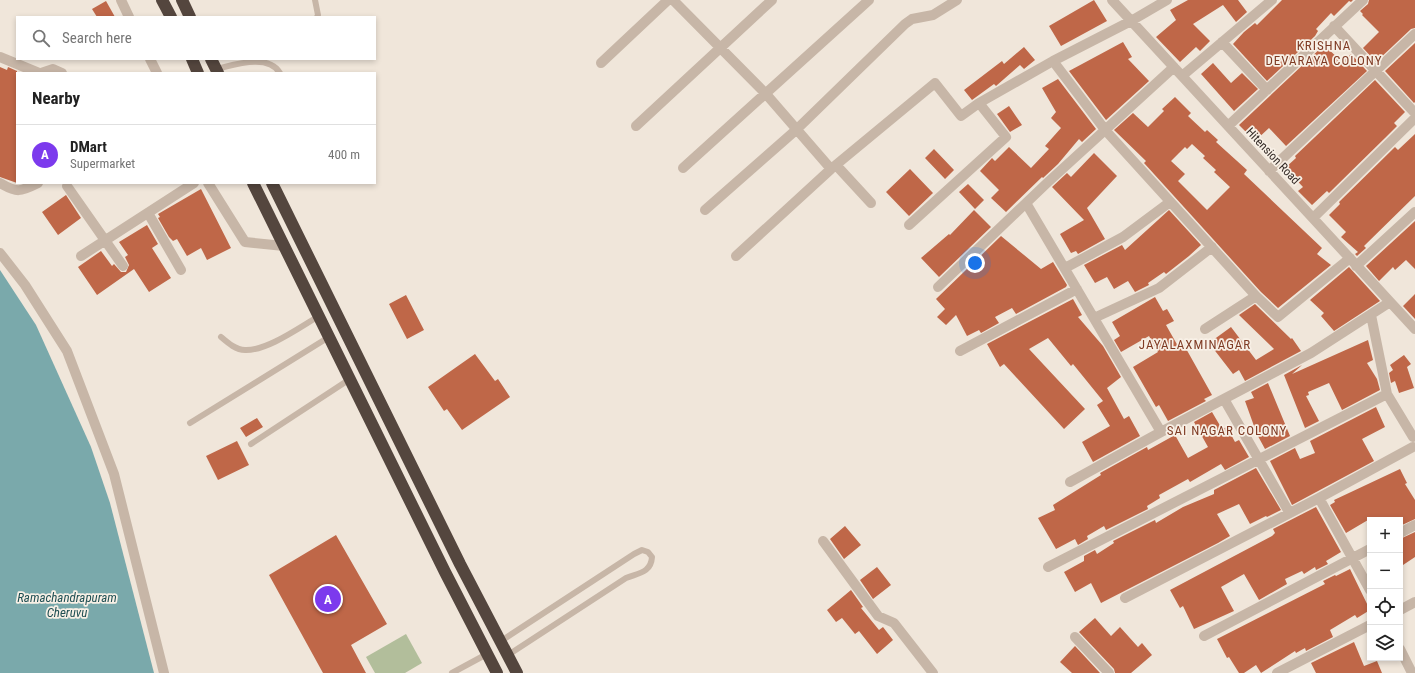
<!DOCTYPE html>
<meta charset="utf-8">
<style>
body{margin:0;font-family:"Roboto Condensed",sans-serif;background:#f2f2f2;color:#222}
.controls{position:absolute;right:12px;bottom:12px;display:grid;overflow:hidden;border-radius:0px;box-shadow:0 2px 6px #0003}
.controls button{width:36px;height:36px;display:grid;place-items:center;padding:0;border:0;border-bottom:1px solid #e0e0e0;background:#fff;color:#222;font:20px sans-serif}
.you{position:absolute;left:975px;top:263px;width:14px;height:14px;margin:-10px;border:3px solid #fff;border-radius:50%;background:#1a73e8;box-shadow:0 0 0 6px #1a73e833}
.badge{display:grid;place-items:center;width:26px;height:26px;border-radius:50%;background:#7c3aed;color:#fff;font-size:13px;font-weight:700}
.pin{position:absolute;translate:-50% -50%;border:2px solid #fff;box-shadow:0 1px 4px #0006}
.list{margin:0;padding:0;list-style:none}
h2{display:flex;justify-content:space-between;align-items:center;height:52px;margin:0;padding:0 16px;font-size:17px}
h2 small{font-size:13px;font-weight:400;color:#767676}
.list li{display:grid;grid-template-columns:26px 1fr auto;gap:12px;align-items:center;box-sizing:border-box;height:60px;padding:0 16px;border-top:1px solid #e0e0e0}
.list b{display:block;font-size:15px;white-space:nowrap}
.list p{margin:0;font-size:13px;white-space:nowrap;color:#767676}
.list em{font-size:13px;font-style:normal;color:#767676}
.icon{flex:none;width:22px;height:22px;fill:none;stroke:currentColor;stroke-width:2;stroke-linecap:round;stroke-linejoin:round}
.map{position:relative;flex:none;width:1415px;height:673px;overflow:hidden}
.search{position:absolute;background:#fff;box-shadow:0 2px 6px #0003;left:16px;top:16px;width:360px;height:44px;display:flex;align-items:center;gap:10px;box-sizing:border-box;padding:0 14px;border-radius:0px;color:#767676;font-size:15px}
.panel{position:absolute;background:#fff;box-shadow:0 2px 6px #0003;left:16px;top:72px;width:360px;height:112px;border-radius:0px}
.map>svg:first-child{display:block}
.green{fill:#b2be9b}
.water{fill:#7aa9ab}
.building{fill:#bf6748;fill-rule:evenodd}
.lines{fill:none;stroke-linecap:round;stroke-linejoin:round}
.lane{stroke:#c7b6a7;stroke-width:6}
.street{stroke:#c7b6a7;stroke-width:10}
.highway{stroke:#54463e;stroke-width:12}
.labels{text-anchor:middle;stroke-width:3.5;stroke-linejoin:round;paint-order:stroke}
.street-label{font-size:12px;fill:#342b27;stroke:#f8f0e6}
.neighbourhood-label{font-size:13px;letter-spacing:1px;fill:#7f3b24;stroke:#f8f0e6}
.water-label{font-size:13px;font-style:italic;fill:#1f4f53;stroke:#f8f0e6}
</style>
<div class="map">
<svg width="1415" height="673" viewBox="0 0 1415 673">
<rect width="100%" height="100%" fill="#f0e6da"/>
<path class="green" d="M 406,634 L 422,663 L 405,673 L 375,673 L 366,657 Z"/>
<path class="water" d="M 0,270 L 36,325 L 91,447 L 110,503 L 154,673 L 0,673 Z"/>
<path class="building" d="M 1094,0 L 1107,21 L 1061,46 L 1049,26 Z
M 1188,0 L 1238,0 L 1247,12 L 1236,22 L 1223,5 L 1193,24 L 1210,41 L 1200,51 L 1196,47 L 1180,62 L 1156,37 L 1176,20 L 1170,10 Z
M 1282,0 L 1353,0 L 1351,2 L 1349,1 L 1334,16 L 1331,13 L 1316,29 L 1318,31 L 1315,36 L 1267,81 L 1233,44 L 1244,32 L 1255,23 L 1257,25 Z
M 1369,0 L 1415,0 L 1415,28 L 1411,29 L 1376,62 L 1363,48 L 1379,32 L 1362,15 L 1363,14 L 1360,11 L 1368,4 Z
M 106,1 L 115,17 L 97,17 L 92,9 Z
M 1123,42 L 1132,57 L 1128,59 L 1149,81 L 1106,120 L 1069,71 Z
M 1415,43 L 1415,102 L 1414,103 L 1385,71 Z
M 1324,45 L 1342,62 L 1351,54 L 1367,71 L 1286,146 L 1269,128 L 1255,141 L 1239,125 Z
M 1024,47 L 1035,60 L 1024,69 L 1020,65 L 996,86 L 994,84 L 972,100 L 964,90 L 1002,61 L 1004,64 Z
M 1213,63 L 1231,83 L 1242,73 L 1258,89 L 1234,111 L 1201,74 Z
M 0,67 L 7,70 L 8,67 L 17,71 L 17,183 L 0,177 Z
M 1058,79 L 1096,129 L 1082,142 L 1079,139 L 1058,164 L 1043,178 L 1042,177 L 1006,212 L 991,198 L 999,190 L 980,171 L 992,158 L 995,161 L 1009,147 L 1031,168 L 1049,149 L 1045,146 L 1061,128 L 1051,118 L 1056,112 L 1042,88 Z
M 1375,80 L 1405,112 L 1394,123 L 1397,126 L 1385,138 L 1329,193 L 1327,191 L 1312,205 L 1298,191 L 1303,187 L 1285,168 L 1296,158 L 1295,156 Z
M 1175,97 L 1191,113 L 1188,116 L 1205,132 L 1207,130 L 1218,140 L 1216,142 L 1247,170 L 1244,174 L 1322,248 L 1317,254 L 1331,265 L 1278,308 L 1261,292 L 1144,163 L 1146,161 L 1114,130 L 1133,113 L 1148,127 L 1164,111 L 1162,109 ZM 1192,144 L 1205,156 L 1203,158 L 1216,170 L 1214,172 L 1230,187 L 1207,210 L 1178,181 L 1185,174 L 1171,161 L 1185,147 L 1187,149 Z
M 1009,106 L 1022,125 L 1010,132 L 997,114 Z
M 1415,134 L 1415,196 L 1364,246 L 1366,248 L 1357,256 L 1355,254 L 1358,252 L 1341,237 L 1346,232 L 1329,215 L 1340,204 L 1339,202 L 1395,147 L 1398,150 Z
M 934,149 L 954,170 L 945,179 L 925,158 Z
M 1094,153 L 1117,176 L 1087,208 L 1105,239 L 1078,254 L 1076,251 L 1071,253 L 1060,234 L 1084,220 L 1052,187 L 1067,173 L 1071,177 Z
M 910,169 L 933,193 L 909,216 L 886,192 Z
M 968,184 L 984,200 L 975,209 L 959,192 Z
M 201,189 L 231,248 L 207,260 L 201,248 L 187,256 L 177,239 L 173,241 L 169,237 L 158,218 L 160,217 L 158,214 Z
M 66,195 L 81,218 L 58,235 L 42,212 Z
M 974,210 L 991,227 L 939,277 L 921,258 L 949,234 L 950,235 Z
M 1169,210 L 1201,245 L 1189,256 L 1166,274 L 1164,272 L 1148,283 L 1149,285 L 1135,292 L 1128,281 L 1114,289 L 1107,277 L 1095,283 L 1084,265 L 1122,245 L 1125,250 Z
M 1415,221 L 1415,269 L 1406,260 L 1395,270 L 1393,267 L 1379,281 L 1366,266 Z
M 147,225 L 158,244 L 152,248 L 171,278 L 149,292 L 134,269 L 97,295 L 78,267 L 101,251 L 112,266 L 114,264 L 121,272 L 126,272 L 129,265 L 125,257 L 128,255 L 119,242 Z
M 1001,236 L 1041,269 L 1053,262 L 1067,285 L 1066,287 L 1016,314 L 1012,308 L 995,317 L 999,323 L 981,333 L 979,330 L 967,336 L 956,315 L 946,325 L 937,317 L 945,309 L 936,299 Z
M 1349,267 L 1380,301 L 1334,331 L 1321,316 L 1324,313 L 1310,300 Z
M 1415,294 L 1415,319 L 1403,306 Z
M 406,295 L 424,330 L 407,339 L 389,304 Z
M 1155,297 L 1163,311 L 1167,309 L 1174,321 L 1166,325 L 1179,348 L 1184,345 L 1212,395 L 1204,399 L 1206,401 L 1168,421 L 1159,405 L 1156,407 L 1133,367 L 1158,352 L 1149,336 L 1121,352 L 1114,340 L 1120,336 L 1112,322 Z
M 1073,299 L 1082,315 L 1078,317 L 1103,346 L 1121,377 L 1107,388 L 1124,419 L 1129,416 L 1140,436 L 1093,462 L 1082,442 L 1110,426 L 1097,405 L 1103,401 L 1073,364 L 1071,366 L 1048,338 L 1029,349 L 1085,409 L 1064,429 L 1004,364 L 1000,367 L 987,344 Z
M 1255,304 L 1291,339 L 1292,338 L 1301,351 L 1245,381 L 1239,370 L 1233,374 L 1209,343 L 1231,327 L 1256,360 L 1274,349 L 1239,315 Z
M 1368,340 L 1373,360 L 1367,363 L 1377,379 L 1380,390 L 1342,410 L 1329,383 L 1308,392 L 1309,395 L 1306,396 L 1319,421 L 1305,428 L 1284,375 L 1302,365 L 1292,374 Z
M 475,354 L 495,381 L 498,379 L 510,397 L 462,430 L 447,409 L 444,411 L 428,387 Z
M 1404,355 L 1411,364 L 1407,367 L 1414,388 L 1399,393 L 1395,381 L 1391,383 L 1389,373 L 1393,370 L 1390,365 Z
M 1268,383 L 1290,436 L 1265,449 L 1253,427 L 1254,426 L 1245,401 L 1254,398 L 1251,392 Z
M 1376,407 L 1385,427 L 1362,439 L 1374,461 L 1292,505 L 1270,461 L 1295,448 L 1300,459 L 1315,453 L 1310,441 Z
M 1212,412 L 1222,429 L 1227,427 L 1235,442 L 1239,440 L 1249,457 L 1225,470 L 1221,464 L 1190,482 L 1188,479 L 1159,495 L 1160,498 L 1147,506 L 1148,509 L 1106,530 L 1104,526 L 1087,536 L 1088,539 L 1078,545 L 1075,539 L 1056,549 L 1038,518 L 1055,510 L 1053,505 L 1101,475 L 1100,473 L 1147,447 L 1148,450 L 1175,435 L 1188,458 L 1208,447 L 1194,422 Z
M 257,418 L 263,427 L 246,437 L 240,428 Z
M 237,441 L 249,465 L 218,480 L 206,456 Z
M 1256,468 L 1281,510 L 1267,517 L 1266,516 L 1250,524 L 1239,504 L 1217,514 L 1230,536 L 1218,543 L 1101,603 L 1091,583 L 1075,592 L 1064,572 L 1084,561 L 1084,556 L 1095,550 L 1097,554 L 1114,543 L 1113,541 L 1155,520 L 1156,523 L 1183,507 L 1214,494 L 1214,490 Z
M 1400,469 L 1407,483 L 1405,484 L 1415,500 L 1415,519 L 1400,526 L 1400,520 L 1368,520 L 1346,533 L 1330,505 L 1335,502 L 1334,500 Z
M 1316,507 L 1341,552 L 1326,561 L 1328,564 L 1316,570 L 1315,567 L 1304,574 L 1302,571 L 1285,579 L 1287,584 L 1259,600 L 1244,574 L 1221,587 L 1234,611 L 1194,629 L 1183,606 L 1180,608 L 1170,590 L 1272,536 L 1275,533 L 1273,529 Z
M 845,526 L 861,545 L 844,559 L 830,539 Z
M 1415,532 L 1415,557 L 1400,567 L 1400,539 Z
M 336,535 L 387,624 L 351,645 L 366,673 L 323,673 L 269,575 Z
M 877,567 L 891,585 L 873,599 L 860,580 Z
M 1350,569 L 1370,610 L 1357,618 L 1355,615 L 1330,630 L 1333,637 L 1306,651 L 1305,648 L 1296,653 L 1295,651 L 1261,673 L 1256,665 L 1244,673 L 1239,673 L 1229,657 L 1227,658 L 1217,639 L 1325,584 L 1323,581 L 1335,575 L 1336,576 Z
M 851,590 L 863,607 L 861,608 L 879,630 L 883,627 L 893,640 L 877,654 L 859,631 L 855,634 L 842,618 L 836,622 L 827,610 Z
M 1095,618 L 1111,636 L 1120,627 L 1138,647 L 1142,643 L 1152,655 L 1131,673 L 1115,673 L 1114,669 L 1079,632 Z
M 1354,642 L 1364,666 L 1377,661 L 1382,673 L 1316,673 L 1311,663 Z
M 1075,646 L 1100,673 L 1072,673 L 1060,662 Z"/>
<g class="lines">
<path class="lane" d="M 315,0 L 318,15 L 317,17
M 216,69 C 234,65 268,53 280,73
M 221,337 C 228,343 236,350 245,350 C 267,351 300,327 319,316
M 190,423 L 329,337
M 251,444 L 350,379
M 501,641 L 634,554 L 642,550 L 648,552 L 652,557 C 651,573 638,573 626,578 L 508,655
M 452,673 L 487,654"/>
<path class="street" d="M 121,0 L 129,17
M 673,0 L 766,94 L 831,169
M 1112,0 L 1415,329
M 1334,26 L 1415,113
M 1222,42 L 1267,90
M 0,57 L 39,73
M 150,59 L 157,73
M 1053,61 L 1106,131 L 1256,296 L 1278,317 L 1350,258
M 601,63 L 668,0
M 41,73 L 53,69 L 62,73
M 1182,76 L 1272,0
M 636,126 L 772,0
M 1228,126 L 1363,0
M 836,165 L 871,203
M 683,168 L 869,0
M 1269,171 L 1415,34
M 0,183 C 17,193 20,192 38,183
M 208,183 L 245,242 L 284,246
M 67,186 L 123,266
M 1026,203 L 1161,432
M 705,210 L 796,130 L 905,24 L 912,19 L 933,15 L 957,0
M 148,213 L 181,270
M 1313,218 L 1415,118
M 909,225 L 1006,137 L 979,103 L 1053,61 L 1131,21 L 1167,0
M 0,253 L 25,285 L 67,351 L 114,474 L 164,673
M 81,256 L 194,183
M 736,256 L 831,169 L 935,83 L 961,116 L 979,103
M 1356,266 L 1415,212
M 1065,268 L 1123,237 L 1170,202
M 938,287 L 1047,183 L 1174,67
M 1371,315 L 1387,394 L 1413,437
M 1094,318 L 1159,288 L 1212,247
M 1205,329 L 1256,296
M 960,351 L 1077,289
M 1224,399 L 1289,512
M 1070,482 L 1161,432 L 1311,353 L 1390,302
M 1319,498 L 1370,590
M 1400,533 L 1415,525
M 823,541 L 878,616 L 894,623 L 933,673
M 1048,567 L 1387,394
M 1125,598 L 1319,498 L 1413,447
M 1400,610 L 1415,602
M 1204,636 L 1370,549
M 1075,637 L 1109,673
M 1400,649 L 1412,673
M 1277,673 L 1370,625"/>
<path class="highway" d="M 162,0 L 171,17
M 182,0 L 190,17
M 192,59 L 198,73
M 211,59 L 218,73
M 253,183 L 445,572 L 497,673
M 272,183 L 460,564 L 517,673"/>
</g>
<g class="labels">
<g class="street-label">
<text transform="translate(1273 156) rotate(47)" y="4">Hitension Road</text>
</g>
<g class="neighbourhood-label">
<text x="1324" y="50">KRISHNA<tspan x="1324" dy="15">DEVARAYA COLONY</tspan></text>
<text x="1195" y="349">JAYALAXMINAGAR</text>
<text x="1227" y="435">SAI NAGAR COLONY</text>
</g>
<g class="water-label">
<text x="67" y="602">Ramachandrapuram<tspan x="67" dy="15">Cheruvu</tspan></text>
</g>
</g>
</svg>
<div class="controls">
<button>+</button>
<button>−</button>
<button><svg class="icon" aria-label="locate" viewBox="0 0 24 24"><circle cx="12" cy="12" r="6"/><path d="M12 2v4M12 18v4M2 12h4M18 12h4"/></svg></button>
<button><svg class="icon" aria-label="layers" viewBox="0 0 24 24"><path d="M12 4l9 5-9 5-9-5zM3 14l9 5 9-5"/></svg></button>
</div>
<div class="you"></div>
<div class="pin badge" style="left:328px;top:599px">A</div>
<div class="search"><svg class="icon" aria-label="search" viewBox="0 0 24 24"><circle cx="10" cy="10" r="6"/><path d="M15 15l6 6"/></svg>Search here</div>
<section class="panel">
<h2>Nearby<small></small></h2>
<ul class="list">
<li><span class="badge">A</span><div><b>DMart</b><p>Supermarket</p></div><em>400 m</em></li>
</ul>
</section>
</div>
